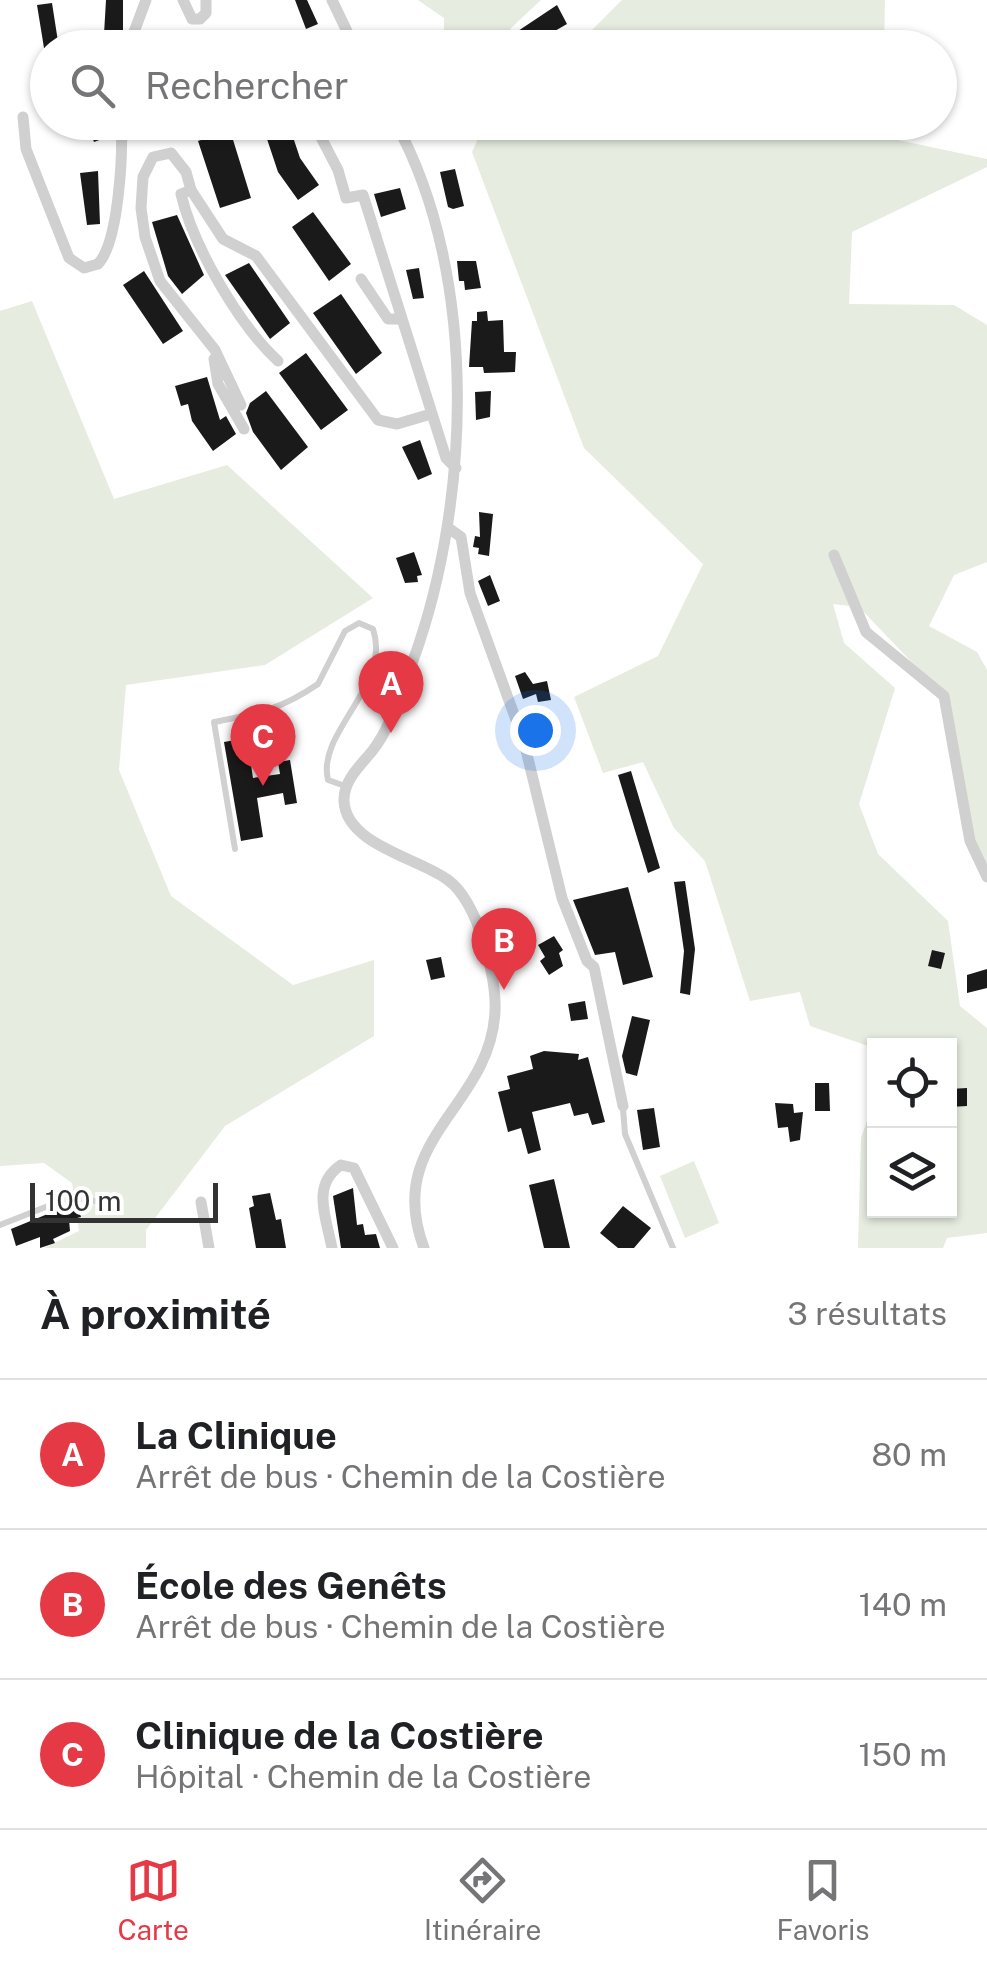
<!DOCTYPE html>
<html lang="fr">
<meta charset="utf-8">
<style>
body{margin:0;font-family:"Public Sans",sans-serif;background:#f6f6f6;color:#202124}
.controls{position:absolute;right:30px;bottom:30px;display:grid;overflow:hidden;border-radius:0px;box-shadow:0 2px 8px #0004}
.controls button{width:90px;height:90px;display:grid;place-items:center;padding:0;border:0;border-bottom:2px solid #e0e0e0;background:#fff;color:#202124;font:50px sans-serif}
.scale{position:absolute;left:30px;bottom:25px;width:188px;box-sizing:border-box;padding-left:10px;border:5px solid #333;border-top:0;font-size:28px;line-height:35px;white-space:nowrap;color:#333;-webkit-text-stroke:8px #fff;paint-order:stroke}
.you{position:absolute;left:535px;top:730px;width:35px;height:35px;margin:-25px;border:8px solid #fff;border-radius:50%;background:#1a73e8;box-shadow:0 0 0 15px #1a73e833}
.badge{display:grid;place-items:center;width:65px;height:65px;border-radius:50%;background:#e63946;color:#fff;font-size:32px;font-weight:700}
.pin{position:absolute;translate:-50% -82px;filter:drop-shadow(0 2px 5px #0008)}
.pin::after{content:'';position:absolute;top:52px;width:35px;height:30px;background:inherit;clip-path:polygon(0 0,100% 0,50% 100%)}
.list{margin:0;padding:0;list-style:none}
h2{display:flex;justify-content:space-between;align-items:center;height:130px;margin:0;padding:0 40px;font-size:42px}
h2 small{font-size:32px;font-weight:400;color:#757577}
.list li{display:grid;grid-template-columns:65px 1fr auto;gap:30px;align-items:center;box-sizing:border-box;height:150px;padding:0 40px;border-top:2px solid #e0e0e0}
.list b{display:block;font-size:38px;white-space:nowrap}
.list p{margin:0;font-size:32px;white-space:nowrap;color:#757577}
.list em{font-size:32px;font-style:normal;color:#757577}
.icon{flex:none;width:55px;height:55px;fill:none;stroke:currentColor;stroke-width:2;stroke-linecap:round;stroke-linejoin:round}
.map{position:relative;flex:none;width:987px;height:1248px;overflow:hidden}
.search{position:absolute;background:#fff;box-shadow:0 2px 8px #0004;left:30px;right:30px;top:30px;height:110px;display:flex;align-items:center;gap:25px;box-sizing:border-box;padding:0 35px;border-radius:55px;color:#757577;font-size:38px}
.sheet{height:580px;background:#fff}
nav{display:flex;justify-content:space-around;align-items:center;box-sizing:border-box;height:140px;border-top:2px solid #e0e0e0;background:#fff;font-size:28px;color:#757577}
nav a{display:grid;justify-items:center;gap:5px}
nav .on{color:#e63946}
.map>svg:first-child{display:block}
.green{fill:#e6ecdf}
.building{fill:#1a1a1a}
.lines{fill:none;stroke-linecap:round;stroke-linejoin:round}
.lane{stroke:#d0d0d0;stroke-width:6}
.street{stroke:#d0d0d0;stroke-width:11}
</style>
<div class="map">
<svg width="987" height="1248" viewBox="0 0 987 1248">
<rect width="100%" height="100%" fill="#fff"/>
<path class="green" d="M 418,0 L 541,0 L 510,29 L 523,47 L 449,48 L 444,43 L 444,18 Z
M 622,0 L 885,0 L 884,47 L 575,47 Z
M 884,122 L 884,137 L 987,159 L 987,167 L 852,232 L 849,304 L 954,305 L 987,325 L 987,562 L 954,575 L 929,626 L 977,652 L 987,670 L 987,877 L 970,841 L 944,696 L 859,607 L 833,604 L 844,643 L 895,688 L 859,804 L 878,854 L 948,921 L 960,1006 L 987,1028 L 987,1233 L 947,1238 L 943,1248 L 858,1248 L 861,1138 L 874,1101 L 874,1210 L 950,1210 L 950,1046 L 874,1048 L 810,1026 L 800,992 L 750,1001 L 705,861 L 674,828 L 643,762 L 603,773 L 574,697 L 658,656 L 703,564 L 584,448 L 472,152 L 485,123 Z
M 32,301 L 114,499 L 227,465 L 373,598 L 265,665 L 126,685 L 119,770 L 171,896 L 293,985 L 374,960 L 374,1036 L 225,1126 L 146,1230 L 146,1248 L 44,1248 L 79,1231 L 72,1183 L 44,1163 L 0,1166 L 0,311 Z
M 694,1161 L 719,1223 L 685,1238 L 660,1176 Z"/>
<path class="building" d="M 106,0 L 123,0 L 123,34 L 104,34 Z
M 295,0 L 307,0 L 318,24 L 306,29 Z
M 52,3 L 59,48 L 44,48 L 37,5 Z
M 557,5 L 567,24 L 527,47 L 518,31 Z
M 387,31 L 394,48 L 378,48 L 373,37 Z
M 87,122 L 106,122 L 110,136 L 94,142 Z
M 289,125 L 300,158 L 319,185 L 298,200 L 278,172 L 265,133 Z
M 230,130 L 251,198 L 220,208 L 198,141 Z
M 455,169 L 464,206 L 453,209 L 448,207 L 440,172 Z
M 98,171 L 100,224 L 87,225 L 80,173 Z
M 400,188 L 406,209 L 381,217 L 374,194 Z
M 313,212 L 351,264 L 329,281 L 292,227 Z
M 177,215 L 204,275 L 182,294 L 168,276 L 152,222 Z
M 457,261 L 476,261 L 481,288 L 465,290 L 464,281 L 459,281 Z
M 249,263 L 290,323 L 270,339 L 225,275 Z
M 419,268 L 424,298 L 413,299 L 406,270 Z
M 144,271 L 183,331 L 163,344 L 123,285 Z
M 341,294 L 382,353 L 356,374 L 313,313 Z
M 487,311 L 488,321 L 503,320 L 504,352 L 516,352 L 515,372 L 484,373 L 483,367 L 469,367 L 472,321 L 477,321 L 477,312 Z
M 306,353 L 348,410 L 321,430 L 279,373 Z
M 207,377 L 220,420 L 226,416 L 236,434 L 213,451 L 192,421 L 188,404 L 181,406 L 175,386 Z
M 266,391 L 308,447 L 281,470 L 253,432 L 246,413 L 250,403 Z
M 491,391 L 490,417 L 476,420 L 475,392 Z
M 420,440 L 432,474 L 418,480 L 402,447 Z
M 479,512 L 493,514 L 489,556 L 478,554 L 479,548 L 473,547 L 475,536 L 480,537 Z
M 414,552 L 422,575 L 417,576 L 418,582 L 405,583 L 396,558 Z
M 490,575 L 500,601 L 488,606 L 478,581 Z
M 525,672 L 533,684 L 547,681 L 551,700 L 538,702 L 536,694 L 523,699 L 515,676 Z
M 247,738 L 253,778 L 280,774 L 278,762 L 290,760 L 297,803 L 285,805 L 283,793 L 257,798 L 263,837 L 241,841 L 224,742 Z
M 631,771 L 660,868 L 648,873 L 618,775 Z
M 685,881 L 695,949 L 690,995 L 680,993 L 684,951 L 674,882 Z
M 628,887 L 653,977 L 623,985 L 615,952 L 595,955 L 573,900 Z
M 554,936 L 563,950 L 559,953 L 563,966 L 549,975 L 540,961 L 545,957 L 538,945 Z
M 932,950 L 945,953 L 941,969 L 928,966 Z
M 441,957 L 445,977 L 431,980 L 426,960 Z
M 987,969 L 987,988 L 967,993 L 967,975 Z
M 585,1001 L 588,1019 L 571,1021 L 568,1004 Z
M 632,1016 L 650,1020 L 637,1076 L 626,1073 L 622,1056 Z
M 544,1051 L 579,1054 L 578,1060 L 588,1057 L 605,1122 L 592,1125 L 588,1113 L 574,1116 L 570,1103 L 532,1112 L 541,1150 L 528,1154 L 521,1128 L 508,1132 L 498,1092 L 510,1089 L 507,1076 L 533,1069 L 530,1056 Z
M 815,1083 L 829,1083 L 830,1111 L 815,1111 Z
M 967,1088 L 967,1106 L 950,1107 L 950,1089 Z
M 775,1103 L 793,1104 L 794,1113 L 803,1112 L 800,1140 L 790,1142 L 788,1127 L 778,1128 Z
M 654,1108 L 660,1147 L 643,1150 L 637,1110 Z
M 554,1179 L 570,1248 L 544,1248 L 529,1185 Z
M 353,1188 L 357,1225 L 363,1224 L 365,1235 L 376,1234 L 380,1248 L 341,1248 L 333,1196 Z
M 270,1193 L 276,1220 L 281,1219 L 286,1248 L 256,1248 L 249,1208 L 254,1206 L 252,1196 Z
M 72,1204 L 77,1205 L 81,1217 L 69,1220 L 70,1231 L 53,1239 L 55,1243 L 40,1248 L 40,1237 L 16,1246 L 11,1229 Z
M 623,1206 L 651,1228 L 634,1248 L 618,1248 L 600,1233 Z"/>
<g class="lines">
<path class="lane" d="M 235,849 L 214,722 C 259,713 280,710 318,684 L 345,631 L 359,623 L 373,629 C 392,686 316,732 328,780 L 345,786
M 623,1108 L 625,1134 L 673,1248
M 0,1225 L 71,1197 L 94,1201"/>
<path class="street" d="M 183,0 L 192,19 L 200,19 L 206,13 L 206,0
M 332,0 L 355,48
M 128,48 L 146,0
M 23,117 L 26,149 L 69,258 L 84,268 L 98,264 C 119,242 123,153 121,122
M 313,122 L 338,170 L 346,198 L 363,195 L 446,458 L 456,468
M 395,122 C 481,277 471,513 408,674 C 398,699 390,728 373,750 C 362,764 343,780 344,801 C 346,845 419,858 448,880 C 478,902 497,977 495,1012 C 490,1108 383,1139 424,1248
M 191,190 L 186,172 L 171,153 L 153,157 L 143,177 L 141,208 L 145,237 L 160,281 L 215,350 L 241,405
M 361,279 L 388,319 L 401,319
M 214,359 L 218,384 L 244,429
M 278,361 C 239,325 193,246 181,194 L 191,190 L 223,239 L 256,256 L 378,420 L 397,424 L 431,414
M 447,527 L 461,537 L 470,593 L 524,742 L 562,898 L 587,961 L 594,967 L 623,1106
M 834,555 L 866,632 L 944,696 L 970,841 L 987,877
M 201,1202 L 209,1248
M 332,1248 C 326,1217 311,1185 341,1165 L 354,1168 L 393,1248"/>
</g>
</svg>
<div class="controls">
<button><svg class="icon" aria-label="locate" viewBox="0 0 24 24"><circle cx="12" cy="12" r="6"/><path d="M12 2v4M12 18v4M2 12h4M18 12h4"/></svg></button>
<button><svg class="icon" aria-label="layers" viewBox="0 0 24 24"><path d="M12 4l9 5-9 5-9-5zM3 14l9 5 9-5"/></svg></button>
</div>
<div class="scale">100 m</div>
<div class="you"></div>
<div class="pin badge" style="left:391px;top:733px">A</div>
<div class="pin badge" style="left:504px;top:990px">B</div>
<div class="pin badge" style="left:263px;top:786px">C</div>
<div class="search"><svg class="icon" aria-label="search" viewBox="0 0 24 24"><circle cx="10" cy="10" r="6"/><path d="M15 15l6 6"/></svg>Rechercher</div>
</div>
<section class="sheet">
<h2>À proximité<small>3 résultats</small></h2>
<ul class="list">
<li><span class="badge">A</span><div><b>La Clinique</b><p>Arrêt de bus · Chemin de la Costière</p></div><em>80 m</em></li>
<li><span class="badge">B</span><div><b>École des Genêts</b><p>Arrêt de bus · Chemin de la Costière</p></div><em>140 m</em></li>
<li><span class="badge">C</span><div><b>Clinique de la Costière</b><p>Hôpital · Chemin de la Costière</p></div><em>150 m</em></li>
</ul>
</section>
<nav>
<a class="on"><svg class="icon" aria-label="map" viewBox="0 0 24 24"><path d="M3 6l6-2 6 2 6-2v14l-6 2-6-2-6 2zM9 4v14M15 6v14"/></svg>Carte</a>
<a><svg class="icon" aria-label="directions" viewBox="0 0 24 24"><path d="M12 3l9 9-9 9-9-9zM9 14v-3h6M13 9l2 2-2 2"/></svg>Itinéraire</a>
<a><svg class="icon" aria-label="saved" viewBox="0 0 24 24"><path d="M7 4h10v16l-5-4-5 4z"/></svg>Favoris</a>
</nav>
